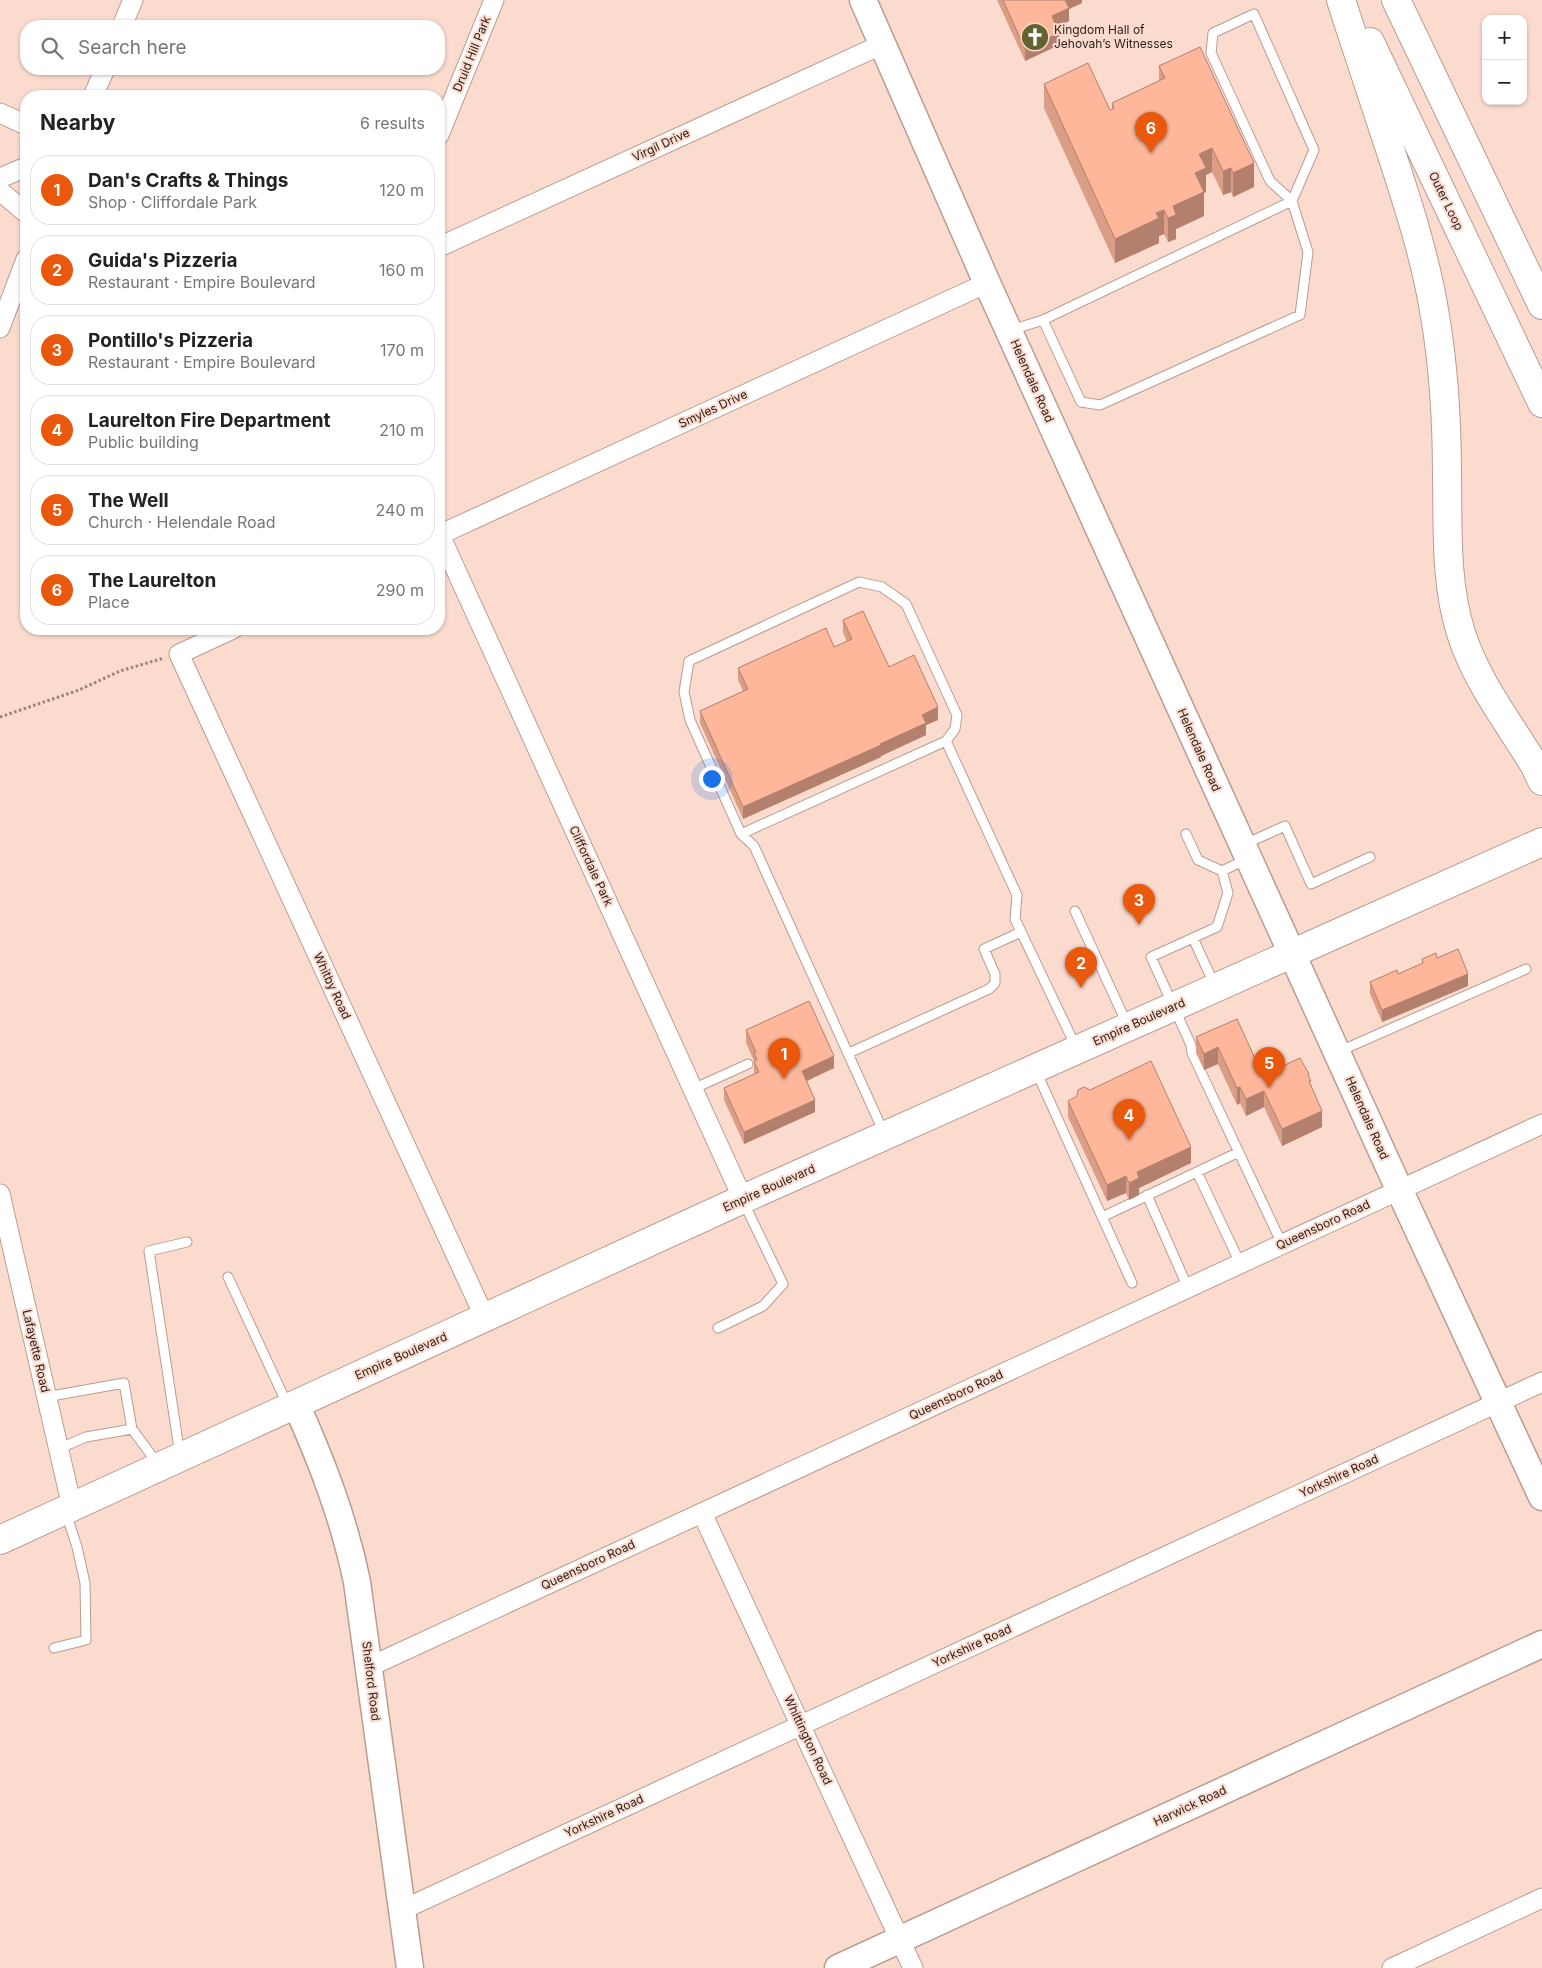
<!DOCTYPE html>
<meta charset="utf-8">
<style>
body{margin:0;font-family:Inter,sans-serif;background:#f2f2f2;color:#222}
.controls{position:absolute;right:15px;top:15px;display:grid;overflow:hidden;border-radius:10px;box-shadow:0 1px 4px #0004}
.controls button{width:45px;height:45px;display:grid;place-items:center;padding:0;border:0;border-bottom:1px solid #e0e0e0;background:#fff;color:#222;font:25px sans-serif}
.you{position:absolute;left:711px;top:778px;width:18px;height:18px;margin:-12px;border:4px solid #fff;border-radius:50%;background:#1a73e8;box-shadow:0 0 0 8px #1a73e833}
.badge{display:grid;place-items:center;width:32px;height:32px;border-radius:50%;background:#ea580c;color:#fff;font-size:16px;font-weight:700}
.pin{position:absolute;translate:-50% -41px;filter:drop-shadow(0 1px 2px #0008)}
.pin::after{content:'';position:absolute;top:26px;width:18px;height:15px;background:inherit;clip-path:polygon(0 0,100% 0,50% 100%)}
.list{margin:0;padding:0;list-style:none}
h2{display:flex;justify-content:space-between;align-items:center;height:65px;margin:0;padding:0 20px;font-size:21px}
h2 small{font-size:16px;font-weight:400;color:#767676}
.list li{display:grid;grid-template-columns:32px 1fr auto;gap:15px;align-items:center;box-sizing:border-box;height:70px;margin:0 10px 10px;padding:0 10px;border:1px solid #e0e0e0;border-radius:20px}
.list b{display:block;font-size:19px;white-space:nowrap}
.list p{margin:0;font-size:16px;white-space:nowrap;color:#767676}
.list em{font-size:16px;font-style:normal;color:#767676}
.icon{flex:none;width:28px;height:28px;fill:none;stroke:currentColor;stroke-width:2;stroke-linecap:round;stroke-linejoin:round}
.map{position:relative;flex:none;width:1542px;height:1968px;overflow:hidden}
.search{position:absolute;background:#fff;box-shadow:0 1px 4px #0004;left:20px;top:20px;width:425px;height:55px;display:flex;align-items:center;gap:12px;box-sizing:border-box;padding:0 18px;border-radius:20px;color:#767676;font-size:19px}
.panel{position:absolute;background:#fff;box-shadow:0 1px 4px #0004;left:20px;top:90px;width:425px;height:545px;border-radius:20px}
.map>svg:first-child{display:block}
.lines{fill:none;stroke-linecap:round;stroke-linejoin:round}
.lane-casing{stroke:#ba9c90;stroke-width:11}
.street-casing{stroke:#ba9c90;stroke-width:21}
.secondary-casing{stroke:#ba9c90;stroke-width:29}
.primary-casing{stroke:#ba9c90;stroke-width:30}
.highway-casing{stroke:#ba9c90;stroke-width:30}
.path{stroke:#9a837a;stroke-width:3;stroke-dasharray:2.5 2.5;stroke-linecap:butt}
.lane{stroke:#fff;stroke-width:9}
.street{stroke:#fff;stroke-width:19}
.secondary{stroke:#fff;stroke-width:26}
.primary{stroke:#fff;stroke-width:28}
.highway{stroke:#fff;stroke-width:28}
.wall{fill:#da9d85}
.shaded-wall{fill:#b2806c}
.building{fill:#feb79b;stroke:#b2806c}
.labels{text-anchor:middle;stroke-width:4;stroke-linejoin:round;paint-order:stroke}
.poi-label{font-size:12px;fill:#281d18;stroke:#fcdbcf;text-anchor:start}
.street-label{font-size:12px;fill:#281d18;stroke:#fcdbcf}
</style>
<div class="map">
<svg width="1542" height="1968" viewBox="0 0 1542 1968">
<rect width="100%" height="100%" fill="#fcdbcf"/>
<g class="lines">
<defs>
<path id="lane" d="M 1011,330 L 1043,320 L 1292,201 L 1314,150 L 1254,14 L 1213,33 L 1211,53 L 1270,181 L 1292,201 L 1308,252 L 1300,315 L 1100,405 L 1081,402 L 1043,320
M 741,834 L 946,741
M 1186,834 L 1198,860 L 1222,871
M 1245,844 L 1285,826 L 1311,884 L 1370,857
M 1247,859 L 1222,871 L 1228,893 L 1217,927 L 1151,957 L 1191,1045 L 1192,1053 L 1282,1244
M 1075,911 L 1127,1024
M 1193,938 L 1215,986
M 1340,1051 L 1526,969
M 849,1053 L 989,989 L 995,983 L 995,974 L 984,949 L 1021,932
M 1036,1071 L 1132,1283
M 693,1089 L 748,1064
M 884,1133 L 754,846 L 741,834 L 690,720 L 684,692 L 689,661 L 859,582 L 882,587 L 906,604 L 957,715 L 955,729 L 946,741 L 1017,895 L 1015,919 L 1076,1047
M 1197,1172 L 1240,1263
M 1147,1195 L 1188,1288
M 1102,1217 L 1239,1152
M 228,1277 L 288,1406
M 718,1328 L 763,1306 L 783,1284 L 743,1201
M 46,1397 L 124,1383 L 132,1429 L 158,1464
M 58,1449 L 86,1437 L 132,1429
M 180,1455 L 149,1251 L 187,1242
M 54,1648 L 86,1640 L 85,1583 L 77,1547 L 66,1513"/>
<path id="street" d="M 122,26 L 133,0
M 93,96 L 105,69
M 0,113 L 26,125
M 439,135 L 494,0
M 0,178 L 26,167
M 0,191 L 26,213
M 439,247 L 883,44
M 0,328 L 26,259
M 439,533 L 743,1199
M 439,535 L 987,283
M 233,629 L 179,654 L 485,1318
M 0,1194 L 72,1507
M 702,1513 L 913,1968
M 369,1667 L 1542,1124
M 402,1910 L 1542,1382
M 1392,1968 L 1542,1898"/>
<path id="secondary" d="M 863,0 L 987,283 L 1399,1189 L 1542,1497
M 296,1404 C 322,1462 344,1519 357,1582 L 410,1968
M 838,1968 L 1542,1644"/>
<path id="primary" d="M 0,1540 L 743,1199 L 1542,842"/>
<path id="highway" d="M 1341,0 C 1357,50 1374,100 1390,149 C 1408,204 1426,259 1435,316 C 1444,369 1447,423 1447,477 C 1448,529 1445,582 1461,633 C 1476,681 1509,723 1535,766 L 1542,781
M 1396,0 L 1542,305
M 1370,42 L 1542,403"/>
</defs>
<use href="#lane" class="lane-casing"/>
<use href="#street" class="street-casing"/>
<use href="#secondary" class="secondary-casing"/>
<use href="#primary" class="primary-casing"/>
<use href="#highway" class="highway-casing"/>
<path class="path" d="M 0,717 L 79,690 L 120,671 L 164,658"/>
<use href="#lane" class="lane"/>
<use href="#street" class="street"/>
<use href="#secondary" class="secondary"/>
<use href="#primary" class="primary"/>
<use href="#highway" class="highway"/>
</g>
<path class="wall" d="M 997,0 L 1082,0 L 1082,3 L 1069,9 L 1069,21 L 1056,27 L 1059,45 L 1025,61 Z
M 1159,66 L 1254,187 L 1233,197 L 1231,192 L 1223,195 L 1212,172 L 1206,175 L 1206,192 L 1204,193 L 1204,216 L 1176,229 L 1176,239 L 1168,242 L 1164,234 L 1159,236 L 1159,243 L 1115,263 L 1044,108 L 1044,84 L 1110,110 L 1112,109 L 1112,103 L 1159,81 Z
M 843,620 L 889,667 L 938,720 L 926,725 L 926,735 L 881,756 L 881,757 L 743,819 L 700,723 L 700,711 L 743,691 L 738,680 L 738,668 L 834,647 L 847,642 L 843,632 Z
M 1437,958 L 1468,986 L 1382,1022 L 1370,994 L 1370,982 L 1398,974 L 1422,964 L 1422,959 Z
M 746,1030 L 834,1068 L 807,1081 L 815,1112 L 744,1144 L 724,1100 L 724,1088 L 754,1074 L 754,1061 L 746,1043 Z
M 1196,1037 L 1259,1067 L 1274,1070 L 1309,1078 L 1311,1086 L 1322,1127 L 1282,1146 L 1264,1107 L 1246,1116 L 1240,1103 L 1237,1105 L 1218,1064 L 1204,1070 L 1196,1053 Z
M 1068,1101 L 1191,1163 L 1139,1188 L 1139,1195 L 1129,1200 L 1126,1193 L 1107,1201 L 1068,1117 Z"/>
<path class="shaded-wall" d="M 1065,0 L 1082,0 L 1082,3 L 1069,9 L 1069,21 L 1052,29 L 1052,16 Z
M 1059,33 L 1059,45 L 1025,61 L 1025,49 Z
M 1212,148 L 1212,172 L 1206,175 L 1206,192 L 1204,193 L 1204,216 L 1176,229 L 1176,239 L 1168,242 L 1168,218 L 1173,206 L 1195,173 L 1199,154 Z
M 1254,163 L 1254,187 L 1233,197 L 1233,173 Z
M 1231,168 L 1231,192 L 1223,195 L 1223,171 Z
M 1164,210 L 1164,234 L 1159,236 L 1159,243 L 1115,263 L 1115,239 L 1156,213 Z
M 938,707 L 938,720 L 926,725 L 926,735 L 881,756 L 881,757 L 743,819 L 743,807 L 880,744 L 922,715 Z
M 1468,974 L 1468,986 L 1382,1022 L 1382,1010 Z
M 1218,1047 L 1218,1064 L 1204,1070 L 1204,1054 Z
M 834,1056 L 834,1068 L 802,1083 L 802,1071 Z
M 1240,1087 L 1240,1103 L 1237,1105 L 1237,1088 Z
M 1264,1091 L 1264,1107 L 1246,1116 L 1246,1099 Z
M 815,1100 L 815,1112 L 744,1144 L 744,1132 Z
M 1322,1111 L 1322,1127 L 1282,1146 L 1282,1129 Z
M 1191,1147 L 1191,1163 L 1139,1188 L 1139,1195 L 1129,1200 L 1129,1183 L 1137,1172 Z
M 1126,1176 L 1126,1193 L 1107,1201 L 1107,1185 Z"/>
<path class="building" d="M 1003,0 L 1065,0 L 1069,8 L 1052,16 L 1059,33 L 1025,49 Z
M 1200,47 L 1254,163 L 1233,173 L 1231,168 L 1223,171 L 1212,148 L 1199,154 L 1206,168 L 1195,173 L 1204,192 L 1173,206 L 1176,215 L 1168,218 L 1164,210 L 1156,213 L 1159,218 L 1115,239 L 1044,84 L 1088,63 L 1110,110 L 1114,108 L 1112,103 L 1165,78 L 1159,66 Z
M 863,611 L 889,667 L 914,655 L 938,707 L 922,715 L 926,723 L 880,744 L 881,745 L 743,807 L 700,711 L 748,689 L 738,668 L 826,628 L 834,647 L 852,639 L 843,620 Z
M 1458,949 L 1468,974 L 1382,1010 L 1370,982 L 1397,970 L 1398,974 L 1423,963 L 1422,959 L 1436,953 L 1437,958 Z
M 809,1001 L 834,1056 L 802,1071 L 815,1100 L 744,1132 L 724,1088 L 759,1072 L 754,1062 L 757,1060 L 754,1053 L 756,1052 L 746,1030 Z
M 1237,1019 L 1259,1067 L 1270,1062 L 1274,1070 L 1300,1058 L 1309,1074 L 1308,1075 L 1311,1081 L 1309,1081 L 1322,1111 L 1282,1129 L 1264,1091 L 1246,1099 L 1240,1087 L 1237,1088 L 1218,1047 L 1204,1054 L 1196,1037 Z
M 1151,1061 L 1191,1147 L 1137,1172 L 1139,1178 L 1129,1183 L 1126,1176 L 1107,1185 L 1068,1101 L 1077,1096 L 1078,1090 L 1084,1087 L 1090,1090 Z"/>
<defs>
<symbol id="church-disc" viewBox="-11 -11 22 22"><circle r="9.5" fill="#64622f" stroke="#fcdbcf"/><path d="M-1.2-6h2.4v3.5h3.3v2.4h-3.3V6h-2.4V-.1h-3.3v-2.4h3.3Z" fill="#fff"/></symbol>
</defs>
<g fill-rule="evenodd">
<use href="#church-disc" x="1019" y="21" width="32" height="32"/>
</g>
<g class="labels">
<g class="poi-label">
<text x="1054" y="34">Kingdom Hall of<tspan x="1054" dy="14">Jehovah’s Witnesses</tspan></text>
</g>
<g class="street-label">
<text transform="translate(472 54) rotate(-68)" y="4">Druid Hill Park</text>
<text transform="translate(661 145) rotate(-25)" y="4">Virgil Drive</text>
<text transform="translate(1446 201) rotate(64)" y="4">Outer Loop</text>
<text transform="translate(1032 381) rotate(66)" y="4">Helendale Road</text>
<text transform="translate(713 409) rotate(-25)" y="4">Smyles Drive</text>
<text transform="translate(1199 750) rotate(66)" y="4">Helendale Road</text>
<text transform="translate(591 866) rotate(65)" y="4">Cliffordale Park</text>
<text transform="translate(332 986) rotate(65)" y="4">Whitby Road</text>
<text transform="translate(1139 1022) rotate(-24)" y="4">Empire Boulevard</text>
<text transform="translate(1367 1118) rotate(66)" y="4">Helendale Road</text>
<text transform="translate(769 1188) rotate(-24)" y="4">Empire Boulevard</text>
<text transform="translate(1323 1225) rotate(-25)" y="4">Queensboro Road</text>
<text transform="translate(36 1351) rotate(77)" y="4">Lafayette Road</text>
<text transform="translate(401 1356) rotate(-24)" y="4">Empire Boulevard</text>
<text transform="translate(956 1395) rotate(-25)" y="4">Queensboro Road</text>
<text transform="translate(1339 1476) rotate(-25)" y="4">Yorkshire Road</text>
<text transform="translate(588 1565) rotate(-25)" y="4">Queensboro Road</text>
<text transform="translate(972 1646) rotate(-25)" y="4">Yorkshire Road</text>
<text transform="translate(371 1681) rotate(83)" y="4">Shelford Road</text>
<text transform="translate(808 1740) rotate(65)" y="4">Whittington Road</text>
<text transform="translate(1190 1806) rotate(-25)" y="4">Harwick Road</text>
<text transform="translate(604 1816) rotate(-25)" y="4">Yorkshire Road</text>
</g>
</g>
</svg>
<div class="controls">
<button>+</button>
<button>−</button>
</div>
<div class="you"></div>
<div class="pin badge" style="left:784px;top:1079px">1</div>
<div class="pin badge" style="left:1081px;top:988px">2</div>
<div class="pin badge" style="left:1139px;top:925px">3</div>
<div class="pin badge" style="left:1129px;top:1140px">4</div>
<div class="pin badge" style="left:1269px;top:1088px">5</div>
<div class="pin badge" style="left:1151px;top:153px">6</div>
<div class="search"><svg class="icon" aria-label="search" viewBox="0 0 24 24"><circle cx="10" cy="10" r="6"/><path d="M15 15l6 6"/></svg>Search here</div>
<section class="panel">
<h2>Nearby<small>6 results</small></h2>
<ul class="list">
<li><span class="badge">1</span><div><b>Dan's Crafts &amp; Things</b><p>Shop · Cliffordale Park</p></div><em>120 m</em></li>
<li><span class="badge">2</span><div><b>Guida's Pizzeria</b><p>Restaurant · Empire Boulevard</p></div><em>160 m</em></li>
<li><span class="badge">3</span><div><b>Pontillo's Pizzeria</b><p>Restaurant · Empire Boulevard</p></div><em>170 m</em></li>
<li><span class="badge">4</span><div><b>Laurelton Fire Department</b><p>Public building</p></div><em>210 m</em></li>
<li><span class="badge">5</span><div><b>The Well</b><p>Church · Helendale Road</p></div><em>240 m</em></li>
<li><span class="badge">6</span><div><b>The Laurelton</b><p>Place</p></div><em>290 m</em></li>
</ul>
</section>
</div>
